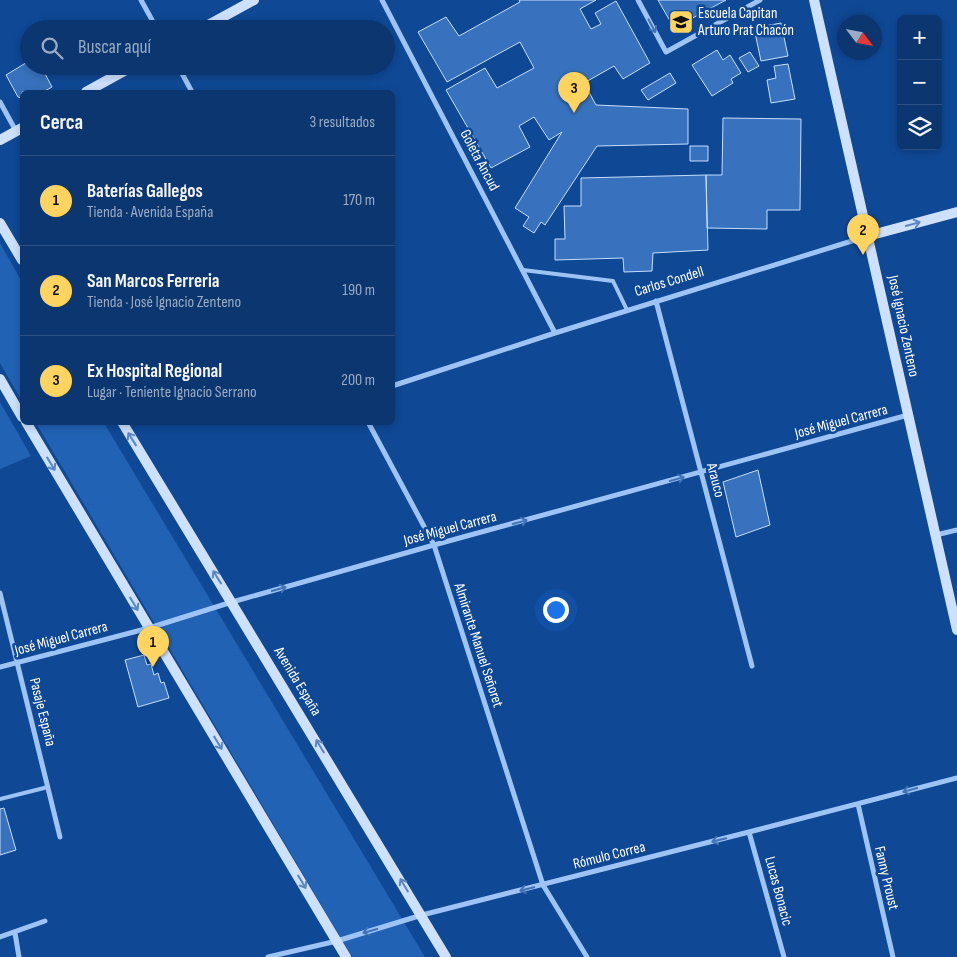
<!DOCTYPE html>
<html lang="es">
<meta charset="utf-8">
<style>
body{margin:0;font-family:"Sofia Sans Condensed",sans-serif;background:#143e75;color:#f1f3f6}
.controls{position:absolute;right:15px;top:15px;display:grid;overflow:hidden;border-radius:8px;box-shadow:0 2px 8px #0003}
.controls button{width:45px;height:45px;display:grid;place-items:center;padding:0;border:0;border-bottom:1px solid #2b5083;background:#0b3670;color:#f1f3f6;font:25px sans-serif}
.compass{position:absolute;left:837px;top:15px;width:45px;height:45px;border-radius:50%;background:#0b3670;box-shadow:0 2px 8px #0003;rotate:122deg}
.you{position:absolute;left:555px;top:609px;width:18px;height:18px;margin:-12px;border:4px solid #fff;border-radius:50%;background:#1a73e8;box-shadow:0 0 0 8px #1a73e833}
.badge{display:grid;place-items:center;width:32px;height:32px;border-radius:50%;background:#ffd360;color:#111;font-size:16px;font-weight:700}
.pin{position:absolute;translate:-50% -41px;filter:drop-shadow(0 1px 2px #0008)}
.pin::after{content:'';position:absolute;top:26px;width:18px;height:15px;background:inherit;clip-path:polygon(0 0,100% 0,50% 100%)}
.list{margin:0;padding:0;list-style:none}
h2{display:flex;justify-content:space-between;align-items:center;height:65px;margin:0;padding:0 20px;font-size:21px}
h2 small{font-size:16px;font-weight:400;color:#9aabc3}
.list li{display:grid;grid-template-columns:32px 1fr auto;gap:15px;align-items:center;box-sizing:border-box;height:90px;padding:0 20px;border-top:1px solid #2b5083}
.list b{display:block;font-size:19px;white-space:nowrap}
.list p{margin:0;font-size:16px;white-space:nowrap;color:#9aabc3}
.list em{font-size:16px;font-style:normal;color:#9aabc3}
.icon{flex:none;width:28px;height:28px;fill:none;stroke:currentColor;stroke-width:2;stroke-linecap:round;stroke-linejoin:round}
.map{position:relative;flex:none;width:957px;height:957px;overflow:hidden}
.search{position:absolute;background:#0b3670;box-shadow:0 2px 8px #0003;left:20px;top:20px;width:375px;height:55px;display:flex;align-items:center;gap:12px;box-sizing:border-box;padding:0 18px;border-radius:28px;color:#9aabc3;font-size:19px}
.panel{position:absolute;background:#0b3670;box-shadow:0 2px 8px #0003;left:20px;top:90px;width:375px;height:335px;border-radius:8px}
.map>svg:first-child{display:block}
.green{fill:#2162b4}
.building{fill:#3872be;stroke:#c5defe}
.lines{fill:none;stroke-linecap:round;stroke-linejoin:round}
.lane{stroke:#9dc4f4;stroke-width:4}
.street{stroke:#9dc4f4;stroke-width:5}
.secondary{stroke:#cde1fd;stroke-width:10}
.oneway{stroke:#4173b6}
.oneway2{stroke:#5b85bf}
.labels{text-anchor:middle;stroke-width:5;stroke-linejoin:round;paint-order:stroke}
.poi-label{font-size:15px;fill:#fff;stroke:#0f4895;text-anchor:start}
.street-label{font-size:15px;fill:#fff;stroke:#0f4895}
</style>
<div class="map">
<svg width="957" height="957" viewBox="0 0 957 957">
<rect width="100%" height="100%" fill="#0f4895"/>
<path class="green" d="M 0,243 L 22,282 L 22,401 L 0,363 Z
M 0,402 L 31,456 L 0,469 Z
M 36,423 L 104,423 L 425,957 L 352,957 Z"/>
<path class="building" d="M 519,0 L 596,0 L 580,9 L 591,29 L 601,24 L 595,13 L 616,1 L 650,63 L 623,79 L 614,66 L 584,83 L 596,105 L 688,109 L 688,144 L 597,146 L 545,225 L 541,222 L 534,233 L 523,226 L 529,217 L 515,208 L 562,132 L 549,140 L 534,117 L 519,126 L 530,147 L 491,168 L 446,90 L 485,68 L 497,88 L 534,68 L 520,42 L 447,82 L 418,32 L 446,17 L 459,36 L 520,2 Z
M 658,0 L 726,0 L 674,28 Z
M 781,23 L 788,56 L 761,61 L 754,28 Z
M 717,50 L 723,60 L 730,55 L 741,73 L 731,79 L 733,83 L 712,96 L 692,65 Z
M 750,52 L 759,66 L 748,72 L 739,58 Z
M 29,61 L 29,66 L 41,66 L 52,87 L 43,92 L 22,92 L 22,98 L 18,97 L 6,75 Z
M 788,64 L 795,99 L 771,103 L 767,80 L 776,78 L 774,66 Z
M 670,73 L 676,83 L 648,100 L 641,90 Z
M 723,118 L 801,119 L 800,210 L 767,210 L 767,229 L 707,228 L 706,175 L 722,175 Z
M 690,146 L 708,146 L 708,161 L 690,161 Z
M 706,175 L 708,250 L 653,253 L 652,271 L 624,272 L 623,258 L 555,260 L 555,239 L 565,239 L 564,206 L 581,206 L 581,178 Z
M 758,470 L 770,525 L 736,537 L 723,482 Z
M 144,655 L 147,665 L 151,664 L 154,675 L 158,673 L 161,683 L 164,682 L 169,698 L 138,707 L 125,660 Z
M 4,808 L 16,850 L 0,855 L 0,809 Z"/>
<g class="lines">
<path class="lane" d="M 523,270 L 613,281 L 627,310
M 0,799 L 48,787"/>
<path class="street" d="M 141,0 L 157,29
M 382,0 L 555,333
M 638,0 L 666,52 L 760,0
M 178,66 L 192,92
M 0,102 L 16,131
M 656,301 L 752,666
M 392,386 L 555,333 L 868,236
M 368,422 L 434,545 L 543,885 L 587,957
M 936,535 L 957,530
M 0,593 L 60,837
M 0,667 L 149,628 L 232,602 L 434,545 L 908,415
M 858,804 L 893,957
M 749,832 L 784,957
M 15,933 L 19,957
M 0,937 L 45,921
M 268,957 L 337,941 L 422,915 L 749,832 L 957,778"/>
<path class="secondary" d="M 814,0 L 957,630
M 201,29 L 254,0
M 86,92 L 133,66
M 0,140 L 22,128
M 0,223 L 22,260
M 868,236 L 957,212
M 0,379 L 22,417
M 26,422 L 346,957
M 122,422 L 446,957"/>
</g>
<defs><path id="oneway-shaft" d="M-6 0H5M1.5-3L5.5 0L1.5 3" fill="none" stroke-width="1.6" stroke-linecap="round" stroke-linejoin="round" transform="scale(1.25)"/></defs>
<g class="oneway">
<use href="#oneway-shaft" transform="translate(652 26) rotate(62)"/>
<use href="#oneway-shaft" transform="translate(677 479) rotate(-15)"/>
<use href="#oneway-shaft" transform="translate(520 522) rotate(-15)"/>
<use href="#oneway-shaft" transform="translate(279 589) rotate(-16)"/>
<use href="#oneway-shaft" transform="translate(910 790) rotate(165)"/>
<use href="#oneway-shaft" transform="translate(719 840) rotate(166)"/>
<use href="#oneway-shaft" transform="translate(527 889) rotate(166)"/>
<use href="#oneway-shaft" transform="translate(370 931) rotate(164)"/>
</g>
<g class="oneway2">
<use href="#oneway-shaft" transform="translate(913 224) rotate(-15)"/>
<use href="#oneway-shaft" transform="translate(132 439) rotate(-122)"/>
<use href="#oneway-shaft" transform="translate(51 464) rotate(59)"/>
<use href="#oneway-shaft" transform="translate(217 577) rotate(-122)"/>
<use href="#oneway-shaft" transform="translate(134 604) rotate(59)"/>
<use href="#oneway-shaft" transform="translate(218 743) rotate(59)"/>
<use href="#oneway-shaft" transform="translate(320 746) rotate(-121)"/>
<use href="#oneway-shaft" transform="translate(302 882) rotate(59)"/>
<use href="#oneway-shaft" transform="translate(404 885) rotate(-121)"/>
</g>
<defs>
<symbol id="school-square" viewBox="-11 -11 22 22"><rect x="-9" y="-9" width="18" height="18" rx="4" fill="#ffd360" stroke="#0f4895"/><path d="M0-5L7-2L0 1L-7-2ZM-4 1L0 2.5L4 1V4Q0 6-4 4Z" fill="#111"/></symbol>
</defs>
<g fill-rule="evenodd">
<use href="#school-square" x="667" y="8" width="28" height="28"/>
</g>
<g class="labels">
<g class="poi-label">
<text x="698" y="18">Escuela Capitan<tspan x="698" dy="17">Arturo Prat Chacón</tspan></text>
</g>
<g class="street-label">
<text transform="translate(480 160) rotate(62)" y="5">Goleta Ancud</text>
<text transform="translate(669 281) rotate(-17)" y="5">Carlos Condell</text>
<text transform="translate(904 326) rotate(78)" y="5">José Ignacio Zenteno</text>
<text transform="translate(841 421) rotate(-15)" y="5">José Miguel Carrera</text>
<text transform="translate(716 480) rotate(75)" y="5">Arauco</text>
<text transform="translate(450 528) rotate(-15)" y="5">José Miguel Carrera</text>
<text transform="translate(61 638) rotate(-15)" y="5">José Miguel Carrera</text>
<text transform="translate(479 645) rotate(72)" y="5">Almirante Manuel Señoret</text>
<text transform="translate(298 681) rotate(59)" y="5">Avenida España</text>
<text transform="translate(43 712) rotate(76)" y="5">Pasaje España</text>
<text transform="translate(609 855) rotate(-14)" y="5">Rómulo Correa</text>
<text transform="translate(887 878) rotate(77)" y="5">Fanny Proust</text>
<text transform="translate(779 891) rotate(75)" y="5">Lucas Bonacic</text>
</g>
</g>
</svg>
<div class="controls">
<button>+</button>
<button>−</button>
<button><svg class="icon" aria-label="layers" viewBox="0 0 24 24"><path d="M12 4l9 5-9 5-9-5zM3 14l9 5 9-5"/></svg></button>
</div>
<svg class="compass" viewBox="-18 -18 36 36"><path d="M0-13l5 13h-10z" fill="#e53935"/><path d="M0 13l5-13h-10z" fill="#9aabc3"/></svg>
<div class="you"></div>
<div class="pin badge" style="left:153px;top:667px">1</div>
<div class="pin badge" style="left:863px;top:255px">2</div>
<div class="pin badge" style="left:574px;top:113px">3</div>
<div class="search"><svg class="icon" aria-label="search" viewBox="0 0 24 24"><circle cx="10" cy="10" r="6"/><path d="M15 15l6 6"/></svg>Buscar aquí</div>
<section class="panel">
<h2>Cerca<small>3 resultados</small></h2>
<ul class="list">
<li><span class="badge">1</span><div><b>Baterías Gallegos</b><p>Tienda · Avenida España</p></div><em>170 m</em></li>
<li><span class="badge">2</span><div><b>San Marcos Ferreria</b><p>Tienda · José Ignacio Zenteno</p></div><em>190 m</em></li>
<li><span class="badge">3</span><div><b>Ex Hospital Regional</b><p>Lugar · Teniente Ignacio Serrano</p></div><em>200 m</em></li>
</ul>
</section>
</div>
